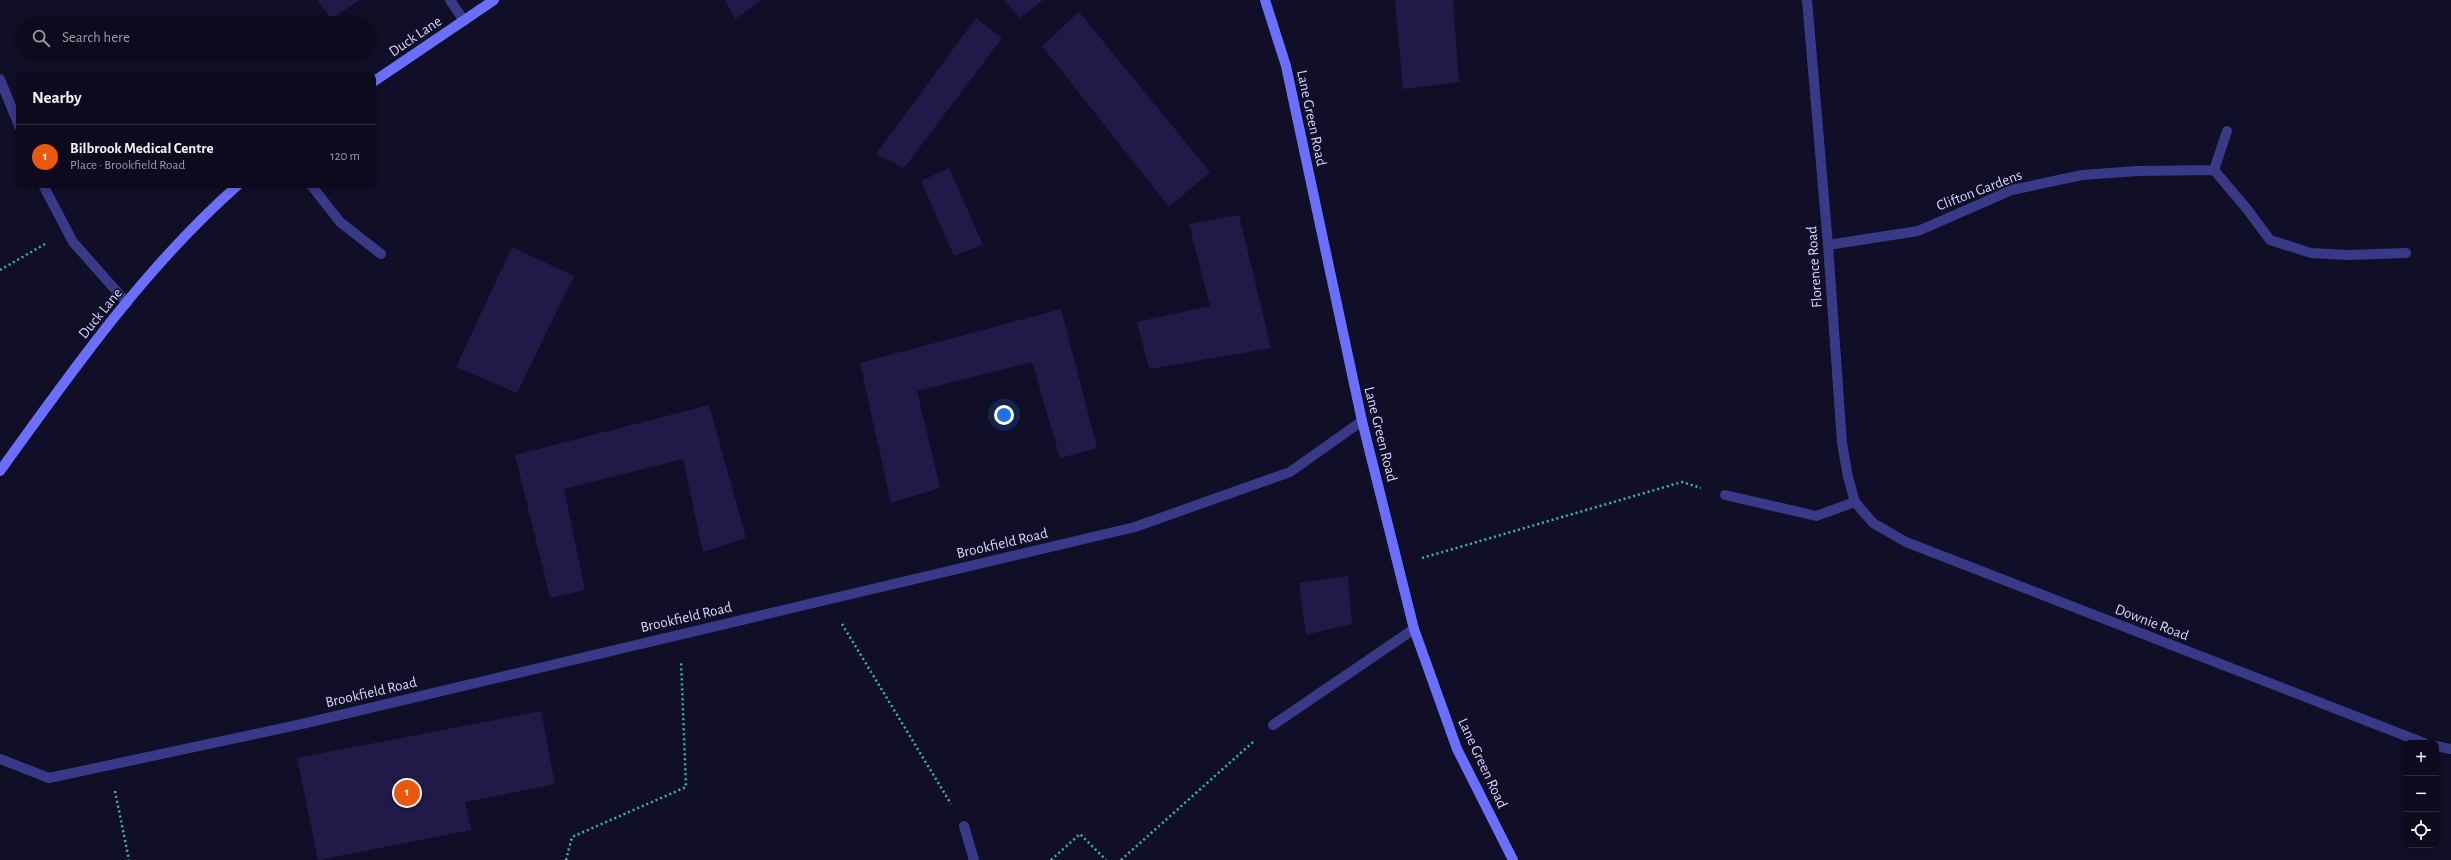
<!DOCTYPE html>
<meta charset="utf-8">
<style>
body{margin:0;font-family:"Alegreya Sans",sans-serif;background:#1b182a;color:#f1f3f6}
.controls{position:absolute;right:12px;bottom:12px;display:grid;overflow:hidden;border-radius:8px;box-shadow:0 2px 6px #0003}
.controls button{width:36px;height:36px;display:grid;place-items:center;padding:0;border:0;border-bottom:1px solid #2d2b3b;background:#0d0a1d;color:#f1f3f6;font:20px sans-serif}
.you{position:absolute;left:1004px;top:415px;width:14px;height:14px;margin:-10px;border:3px solid #fff;border-radius:50%;background:#1a73e8;box-shadow:0 0 0 6px #1a73e833}
.badge{display:grid;place-items:center;width:26px;height:26px;border-radius:50%;background:#ea580c;color:#fff;font-size:13px;font-weight:700}
.pin{position:absolute;translate:-50% -50%;border:2px solid #fff;box-shadow:0 1px 4px #0006}
.list{margin:0;padding:0;list-style:none}
h2{display:flex;justify-content:space-between;align-items:center;height:52px;margin:0;padding:0 16px;font-size:17px}
h2 small{font-size:13px;font-weight:400;color:#9a9aa4}
.list li{display:grid;grid-template-columns:26px 1fr auto;gap:12px;align-items:center;box-sizing:border-box;height:64px;padding:0 16px;border-top:1px solid #2d2b3b}
.list b{display:block;font-size:15px;white-space:nowrap}
.list p{margin:0;font-size:13px;white-space:nowrap;color:#9a9aa4}
.list em{font-size:13px;font-style:normal;color:#9a9aa4}
.icon{flex:none;width:22px;height:22px;fill:none;stroke:currentColor;stroke-width:2;stroke-linecap:round;stroke-linejoin:round}
.map{position:relative;flex:none;width:2451px;height:860px;overflow:hidden}
.search{position:absolute;background:#0d0a1d;box-shadow:0 2px 6px #0003;left:16px;top:16px;width:360px;height:44px;display:flex;align-items:center;gap:10px;box-sizing:border-box;padding:0 14px;border-radius:22px;color:#9a9aa4;font-size:15px}
.panel{position:absolute;background:#0d0a1d;box-shadow:0 2px 6px #0003;left:16px;top:72px;width:360px;height:116px;border-radius:8px}
.map>svg:first-child{display:block}
.building{fill:#211a48}
.lines{fill:none;stroke-linecap:round;stroke-linejoin:round}
.path{stroke:#2bbcac;stroke-width:2.5;stroke-dasharray:2 3;stroke-linecap:butt}
.lane{stroke:#383987;stroke-width:10}
.street{stroke:#383987;stroke-width:10}
.secondary{stroke:#6b6fff;stroke-width:10}
.labels{text-anchor:middle;stroke-width:3;stroke-linejoin:round;paint-order:stroke}
.street-label{font-size:15px;fill:#d7d4ff;stroke:#110e27}
</style>
<div class="map">
<svg width="2451" height="860" viewBox="0 0 2451 860">
<rect width="100%" height="100%" fill="#110e27"/>
<path class="building" d="M 317,0 L 360,0 L 331,19 Z
M 725,0 L 762,0 L 735,19 Z
M 1004,0 L 1043,0 L 1020,18 Z
M 1395,0 L 1453,0 L 1459,82 L 1403,89 Z
M 1079,12 L 1210,172 L 1169,207 L 1042,46 Z
M 976,18 L 1002,38 L 904,168 L 876,154 Z
M 949,168 L 983,245 L 954,256 L 921,181 Z
M 1239,215 L 1271,348 L 1149,369 L 1137,322 L 1210,306 L 1189,224 Z
M 512,247 L 574,276 L 517,393 L 456,367 Z
M 1061,309 L 1097,448 L 1060,458 L 1032,362 L 917,391 L 940,488 L 891,503 L 860,363 Z
M 709,405 L 746,538 L 703,552 L 683,459 L 564,489 L 585,590 L 550,598 L 515,455 Z
M 1348,576 L 1352,624 L 1306,635 L 1299,583 Z
M 541,711 L 555,784 L 465,802 L 471,830 L 318,860 L 297,758 Z"/>
<g class="lines">
<path class="path" d="M 0,270 L 45,244
M 1422,558 L 1682,482 L 1701,488
M 842,624 L 951,804
M 115,791 L 129,860
M 566,860 L 572,837 L 686,787 L 681,661
M 1051,860 L 1080,834 L 1106,860
M 1121,860 L 1253,742"/>
<path class="lane" d="M 2247,209 L 2270,240 L 2311,253 L 2348,255 L 2406,253
M 1725,495 L 1816,516 L 1855,502
M 1273,725 L 1414,629"/>
<path class="street" d="M 450,0 L 464,21
M 1807,0 L 1828,245 L 1842,443 L 1848,477 L 1855,502 L 1873,523 L 1906,542 L 2424,743
M 0,79 L 19,126
M 2214,170 L 2247,209
M 43,185 L 73,242 L 127,303
M 311,185 L 340,222 L 381,254
M 1828,245 L 1918,231 L 2012,190 L 2082,175 L 2137,171 L 2214,170 L 2227,131
M 2436,746 L 2451,749
M 0,759 L 49,778 L 302,724 L 1135,527 L 1290,472 L 1362,421
M 964,826 L 974,860"/>
<path class="secondary" d="M 1265,0 L 1286,66 L 1362,421 L 1414,629 L 1457,749 L 1513,860
M 373,82 L 494,0
M 0,471 C 72,371 145,267 238,185"/>
</g>
<g class="labels">
<g class="street-label">
<text transform="translate(415 36) rotate(-34)" y="5">Duck Lane</text>
<text transform="translate(1312 118) rotate(78)" y="5">Lane Green Road</text>
<text transform="translate(1979 190) rotate(-21)" y="5">Clifton Gardens</text>
<text transform="translate(1814 267) rotate(-94)" y="5">Florence Road</text>
<text transform="translate(100 313) rotate(-51)" y="5">Duck Lane</text>
<text transform="translate(1381 434) rotate(76)" y="5">Lane Green Road</text>
<text transform="translate(1002 543) rotate(-13)" y="5">Brookfield Road</text>
<text transform="translate(686 617) rotate(-13)" y="5">Brookfield Road</text>
<text transform="translate(2152 622) rotate(21)" y="5">Downie Road</text>
<text transform="translate(371 692) rotate(-13)" y="5">Brookfield Road</text>
<text transform="translate(1483 763) rotate(65)" y="5">Lane Green Road</text>
</g>
</g>
</svg>
<div class="controls">
<button>+</button>
<button>−</button>
<button><svg class="icon" aria-label="locate" viewBox="0 0 24 24"><circle cx="12" cy="12" r="6"/><path d="M12 2v4M12 18v4M2 12h4M18 12h4"/></svg></button>
</div>
<div class="you"></div>
<div class="pin badge" style="left:407px;top:793px">1</div>
<div class="search"><svg class="icon" aria-label="search" viewBox="0 0 24 24"><circle cx="10" cy="10" r="6"/><path d="M15 15l6 6"/></svg>Search here</div>
<section class="panel">
<h2>Nearby<small></small></h2>
<ul class="list">
<li><span class="badge">1</span><div><b>Bilbrook Medical Centre</b><p>Place · Brookfield Road</p></div><em>120 m</em></li>
</ul>
</section>
</div>
